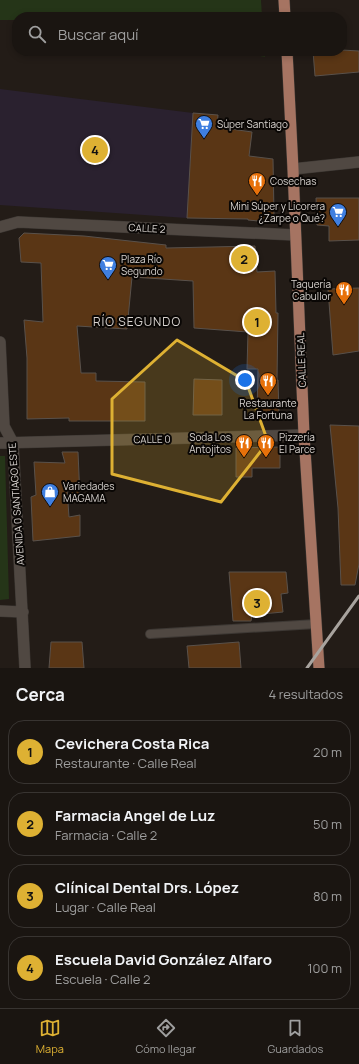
<!DOCTYPE html>
<html lang="es">
<meta charset="utf-8">
<style>
body{margin:0;font-family:Manrope,sans-serif;background:#231e1a;color:#f1f3f6}
.you{position:absolute;left:245px;top:380px;width:14px;height:14px;margin:-10px;border:3px solid #fff;border-radius:50%;background:#1a73e8;box-shadow:0 0 0 6px #1a73e833}
.badge{display:grid;place-items:center;width:26px;height:26px;border-radius:50%;background:#deb133;color:#111;font-size:13px;font-weight:700}
.pin{position:absolute;translate:-50% -50%;border:2px solid #fff;box-shadow:0 1px 4px #0006}
.list{margin:0;padding:0;list-style:none}
h2{display:flex;justify-content:space-between;align-items:center;height:52px;margin:0;padding:0 16px;font-size:17px}
h2 small{font-size:13px;font-weight:400;color:#9f9f9f}
.list li{display:grid;grid-template-columns:26px 1fr auto;gap:12px;align-items:center;box-sizing:border-box;height:64px;margin:0 8px 8px;padding:0 8px;border:1px solid #383431;border-radius:16px}
.list b{display:block;font-size:15px;white-space:nowrap}
.list p{margin:0;font-size:13px;white-space:nowrap;color:#9f9f9f}
.list em{font-size:13px;font-style:normal;color:#9f9f9f}
.icon{flex:none;width:22px;height:22px;fill:none;stroke:currentColor;stroke-width:2;stroke-linecap:round;stroke-linejoin:round}
.map{position:relative;flex:none;width:359px;height:668px;overflow:hidden}
.search{position:absolute;background:#1a1511;box-shadow:0 2px 6px #0003;left:12px;right:12px;top:12px;height:44px;display:flex;align-items:center;gap:10px;box-sizing:border-box;padding:0 14px;border-radius:16px;color:#9f9f9f;font-size:15px}
.sheet{height:340px;background:#1a1511}
nav{display:flex;justify-content:space-around;align-items:center;box-sizing:border-box;height:56px;border-top:1px solid #383431;background:#1a1511;font-size:11px;color:#9f9f9f}
nav a{display:grid;justify-items:center;gap:2px}
nav .on{color:#deb133}
.map>svg:first-child{display:block}
.education{fill:#2a212f}
.green{fill:#253518}
.building{fill:#5a3615;stroke:#59514b}
.lines{fill:none;stroke-linecap:round;stroke-linejoin:round}
.service-casing{stroke:#3d3834;stroke-width:10}
.minor-casing{stroke:#3d3834;stroke-width:12}
.primary-casing{stroke:#3d3834;stroke-width:12}
.service{stroke:#504842;stroke-width:8}
.minor{stroke:#504842;stroke-width:11}
.primary{stroke:#a67462;stroke-width:11}
.rail{stroke:#a8a39e;stroke-width:3}
.marked{fill:#deb133;fill-opacity:0.2;stroke:#deb133;stroke-width:3;stroke-linejoin:round}
.labels{text-anchor:middle;stroke-width:4;stroke-linejoin:round;paint-order:stroke}
.poi-label{font-size:10px;fill:#d9d4d0;stroke:#0a0705;text-anchor:start}
.street-label{font-size:10px;fill:#d9d4d0;stroke:#0a0705}
.quarter-label{font-size:12px;letter-spacing:1px;fill:#d9d4d0;stroke:#0a0705}
</style>
<div class="map">
<svg width="359" height="668" viewBox="0 0 359 668">
<rect width="100%" height="100%" fill="#231c17"/>
<path class="education" d="M 0,89 L 193,113 L 187,218 L 0,205 Z"/>
<path class="green" d="M 0,0 L 261,0 L 262,17 L 17,17 L 17,20 L 0,20 Z
M 236,51 L 265,51 L 265,57 Z
M 0,456 L 5,456 L 9,599 L 0,600 Z"/>
<path class="building" d="M 342,50 L 359,51 L 359,72 L 315,76 L 313,51 Z
M 193,113 L 218,115 L 217,127 L 252,132 L 249,156 L 273,159 L 274,214 L 269,222 L 248,220 L 248,219 L 187,218 Z
M 316,198 L 359,198 L 359,240 L 329,241 L 329,226 L 317,225 Z
M 24,233 L 84,236 L 166,245 L 166,248 L 255,246 L 257,272 L 275,271 L 276,313 L 278,313 L 277,380 L 278,380 L 279,414 L 257,414 L 258,369 L 247,369 L 248,332 L 194,328 L 193,281 L 132,277 L 127,329 L 77,326 L 81,373 L 96,373 L 96,381 L 145,382 L 145,421 L 69,421 L 69,418 L 27,419 L 27,358 L 24,320 L 43,322 L 41,263 L 21,262 L 19,238 Z
M 359,288 L 359,351 L 333,355 L 328,289 Z
M 194,379 L 222,380 L 222,415 L 193,415 Z
M 330,425 L 359,426 L 359,564 L 355,585 L 341,585 L 338,508 Z
M 280,447 L 280,468 L 252,468 L 252,477 L 236,477 L 236,448 Z
M 62,452 L 78,452 L 80,498 L 72,499 L 70,487 L 67,488 L 69,517 L 80,515 L 80,536 L 33,541 L 31,497 L 36,495 L 34,462 L 65,463 Z
M 229,572 L 286,572 L 288,593 L 281,594 L 283,612 L 252,615 L 251,621 L 233,621 Z
M 51,642 L 82,642 L 84,668 L 49,668 Z
M 239,642 L 241,668 L 189,668 L 187,646 Z"/>
<g class="lines">
<defs>
<path id="service" d="M 150,634 L 316,624"/>
<path id="minor" d="M 293,169 L 359,162
M 0,227 L 18,222 L 295,235
M 0,342 L 4,426 L 13,443 L 25,668
M 0,443 L 304,435
M 0,611 L 23,612"/>
<path id="primary" d="M 284,0 L 285,17
M 287,51 L 293,169 L 304,435 L 319,668"/>
</defs>
<use href="#service" class="service-casing"/>
<use href="#minor" class="minor-casing"/>
<use href="#primary" class="primary-casing"/>
<use href="#service" class="service"/>
<use href="#minor" class="minor"/>
<use href="#primary" class="primary"/>
<path class="rail" d="M 307,668 L 359,596"/>
</g>
<path class="marked" d="M 177,340 L 246,381 L 268,442 L 221,502 L 112,474 L 112,399 Z"/>
<defs>
<symbol id="supermarket-pin" viewBox="-11 -11 22 30"><path d="M0 17L-7.5 6A9.5 9.5 0 1 1 7.5 6Z" fill="#3f7fe0" stroke="#0a0705"/><path d="M-6-5.5h2.5l.6 2H6L4.5 2H-2.5L-4.4-4H-6ZM-1.5 3.2a1.3 1.3 0 1 0 .1 0ZM3 3.2a1.3 1.3 0 1 0 .1 0Z" fill="#fff"/></symbol>
<symbol id="restaurant-pin" viewBox="-11 -11 22 30"><path d="M0 17L-7.5 6A9.5 9.5 0 1 1 7.5 6Z" fill="#e8710a" stroke="#0a0705"/><path d="M-5-6h1v4h1v-4h1v4h1v-4h1v5L-1.5 .5V6h-2V.5L-5-1ZM5-6V6H3V1.5H1.5Q1.5-4 5-6Z" fill="#fff"/></symbol>
<symbol id="shop-pin" viewBox="-11 -11 22 30"><path d="M0 17L-7.5 6A9.5 9.5 0 1 1 7.5 6Z" fill="#3f7fe0" stroke="#0a0705"/><path d="M-5-2.5h2.3a2.7 3.5 0 0 1 5.4 0H5L5.5 6h-11ZM-1.5-2.5h3a1.5 2.3 0 0 0-3 0Z" fill="#fff"/></symbol>
</defs>
<g fill-rule="evenodd">
<use href="#supermarket-pin" x="194" y="114" width="20" height="27"/>
<use href="#restaurant-pin" x="247" y="171" width="20" height="27"/>
<use href="#supermarket-pin" x="328" y="202" width="20" height="27"/>
<use href="#supermarket-pin" x="98" y="255" width="20" height="27"/>
<use href="#restaurant-pin" x="334" y="280" width="20" height="27"/>
<use href="#restaurant-pin" x="258" y="371" width="20" height="27"/>
<use href="#restaurant-pin" x="234" y="433" width="20" height="27"/>
<use href="#restaurant-pin" x="256" y="433" width="20" height="27"/>
<use href="#shop-pin" x="40" y="482" width="20" height="27"/>
</g>
<g class="labels">
<g class="poi-label">
<text x="217" y="128">Súper Santiago</text>
<text x="270" y="185">Cosechas</text>
<text x="325" y="210" text-anchor="end">Mini Súper y Licorera<tspan x="325" dy="12">¿Zarpe o Qué?</tspan></text>
<text x="121" y="263">Plaza Río<tspan x="121" dy="12">Segundo</tspan></text>
<text x="331" y="288" text-anchor="end">Taquería<tspan x="331" dy="12">Cabullor</tspan></text>
<text x="268" y="407" text-anchor="middle">Restaurante<tspan x="268" dy="12">La Fortuna</tspan></text>
<text x="231" y="441" text-anchor="end">Soda Los<tspan x="231" dy="12">Antojitos</tspan></text>
<text x="279" y="441">Pizzería<tspan x="279" dy="12">El Parce</tspan></text>
<text x="63" y="490">Variedades<tspan x="63" dy="12">MAGAMA</tspan></text>
</g>
<g class="street-label">
<text transform="translate(147 228) rotate(3)" y="4">CALLE 2</text>
<text transform="translate(301 360) rotate(-92)" y="4">CALLE REAL</text>
<text transform="translate(152 439) rotate(-1)" y="4">CALLE 0</text>
<text transform="translate(16 504) rotate(-94)" y="4">AVENIDA 0 SANTIAGO ESTE</text>
</g>
<g class="quarter-label">
<text x="137" y="326">RÍO SEGUNDO</text>
</g>
</g>
</svg>
<div class="you"></div>
<div class="pin badge" style="left:257px;top:322px">1</div>
<div class="pin badge" style="left:244px;top:259px">2</div>
<div class="pin badge" style="left:257px;top:603px">3</div>
<div class="pin badge" style="left:95px;top:150px">4</div>
<div class="search"><svg class="icon" aria-label="search" viewBox="0 0 24 24"><circle cx="10" cy="10" r="6"/><path d="M15 15l6 6"/></svg>Buscar aquí</div>
</div>
<section class="sheet">
<h2>Cerca<small>4 resultados</small></h2>
<ul class="list">
<li><span class="badge">1</span><div><b>Cevichera Costa Rica</b><p>Restaurante · Calle Real</p></div><em>20 m</em></li>
<li><span class="badge">2</span><div><b>Farmacia Angel de Luz</b><p>Farmacia · Calle 2</p></div><em>50 m</em></li>
<li><span class="badge">3</span><div><b>Clínical Dental Drs. López</b><p>Lugar · Calle Real</p></div><em>80 m</em></li>
<li><span class="badge">4</span><div><b>Escuela David González Alfaro</b><p>Escuela · Calle 2</p></div><em>100 m</em></li>
</ul>
</section>
<nav>
<a class="on"><svg class="icon" aria-label="map" viewBox="0 0 24 24"><path d="M3 6l6-2 6 2 6-2v14l-6 2-6-2-6 2zM9 4v14M15 6v14"/></svg>Mapa</a>
<a><svg class="icon" aria-label="directions" viewBox="0 0 24 24"><path d="M12 3l9 9-9 9-9-9zM9 14v-3h6M13 9l2 2-2 2"/></svg>Cómo llegar</a>
<a><svg class="icon" aria-label="saved" viewBox="0 0 24 24"><path d="M7 4h10v16l-5-4-5 4z"/></svg>Guardados</a>
</nav>
